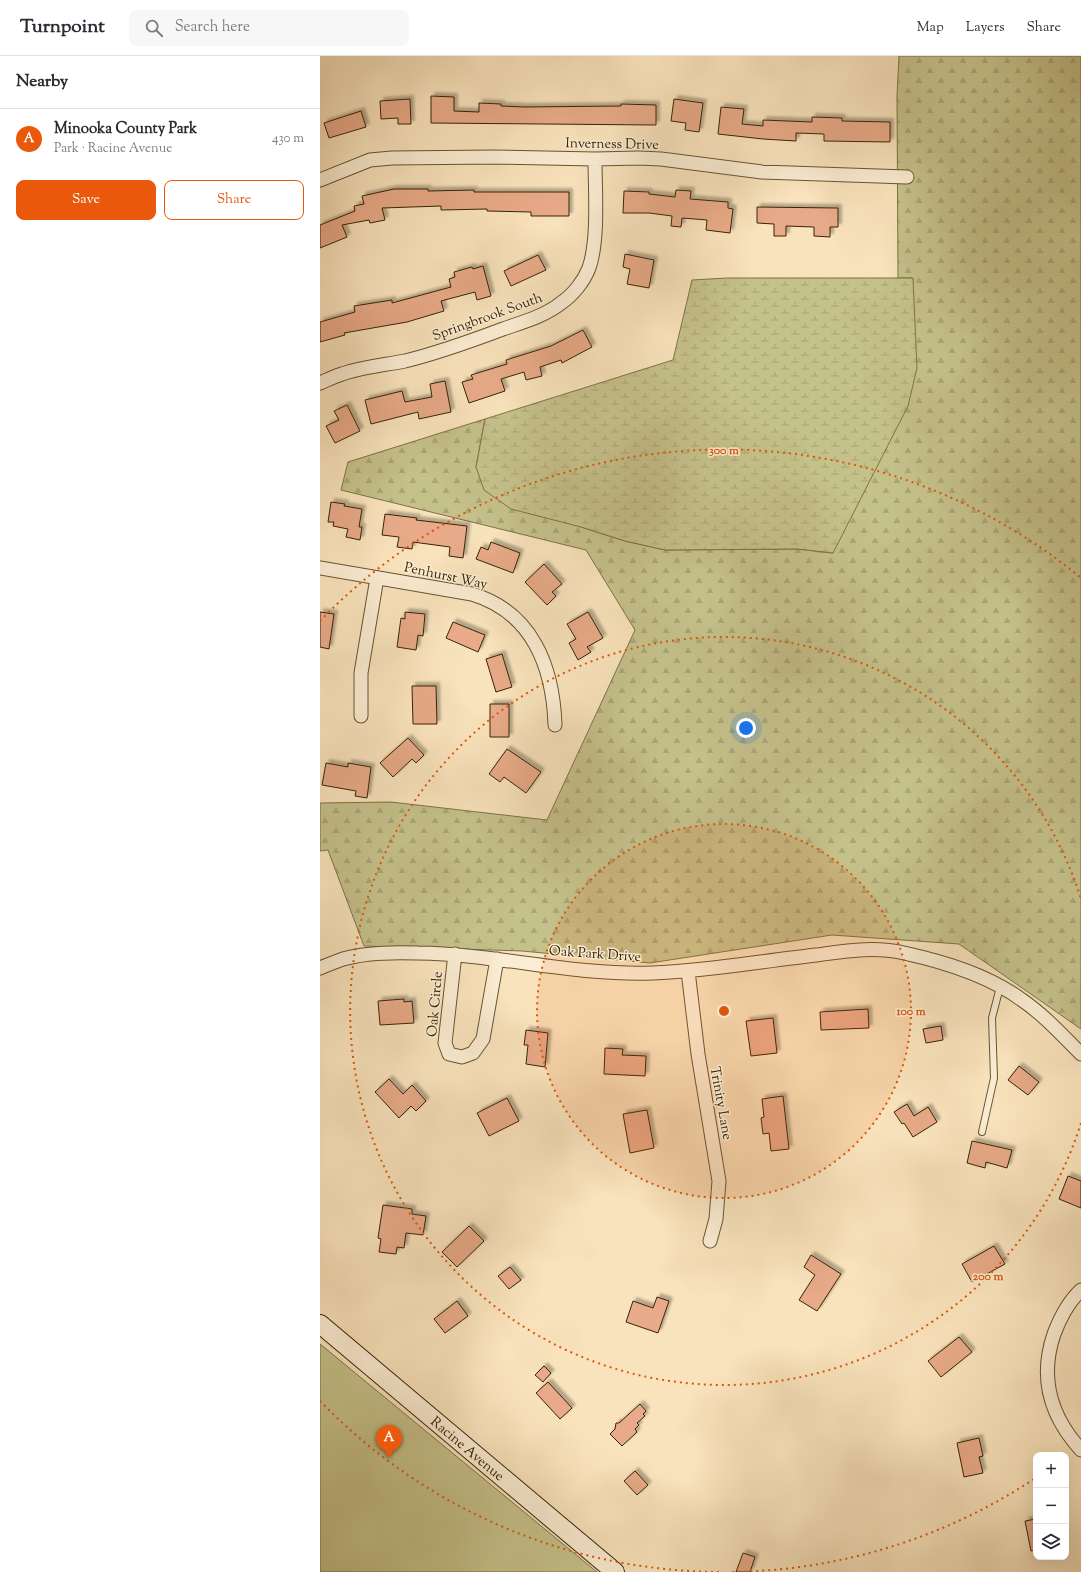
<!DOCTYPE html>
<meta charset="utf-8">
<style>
body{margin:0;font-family:"Sorts Mill Goudy",serif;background:#f7f7f7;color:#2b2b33}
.controls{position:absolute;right:12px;bottom:12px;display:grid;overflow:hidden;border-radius:8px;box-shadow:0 4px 16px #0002}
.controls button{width:36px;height:36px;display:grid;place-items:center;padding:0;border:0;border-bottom:1px solid #e1e1e2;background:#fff;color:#2b2b33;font:20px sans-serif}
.you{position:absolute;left:426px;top:672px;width:14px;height:14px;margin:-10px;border:3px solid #fff;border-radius:50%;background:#1a73e8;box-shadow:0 0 0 6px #1a73e833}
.badge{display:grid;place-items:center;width:26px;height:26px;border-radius:50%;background:#ea580c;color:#fff;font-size:13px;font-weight:700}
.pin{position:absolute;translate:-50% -33px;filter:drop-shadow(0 1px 2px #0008)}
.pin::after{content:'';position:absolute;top:21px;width:14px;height:12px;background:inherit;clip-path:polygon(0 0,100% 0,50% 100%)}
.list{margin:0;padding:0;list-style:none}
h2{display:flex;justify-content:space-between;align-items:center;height:52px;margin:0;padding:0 16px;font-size:17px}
h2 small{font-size:13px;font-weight:400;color:#7c7c81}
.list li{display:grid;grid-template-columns:26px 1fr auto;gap:12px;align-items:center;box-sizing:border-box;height:60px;padding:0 16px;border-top:1px solid #e1e1e2}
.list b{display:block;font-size:15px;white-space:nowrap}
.list p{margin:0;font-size:13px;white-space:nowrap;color:#7c7c81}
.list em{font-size:13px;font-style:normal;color:#7c7c81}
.actions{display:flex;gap:8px;padding:12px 16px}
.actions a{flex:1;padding:9px 0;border:1px solid #ea580c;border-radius:8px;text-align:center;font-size:14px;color:#ea580c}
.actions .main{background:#ea580c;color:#fff}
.icon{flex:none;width:22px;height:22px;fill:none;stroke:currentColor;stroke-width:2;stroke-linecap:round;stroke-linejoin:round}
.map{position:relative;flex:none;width:761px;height:1516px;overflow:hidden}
header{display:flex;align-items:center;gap:24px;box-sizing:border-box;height:56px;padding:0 20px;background:#fff;border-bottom:1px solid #e1e1e2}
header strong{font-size:19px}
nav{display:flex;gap:22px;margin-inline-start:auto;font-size:14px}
.search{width:280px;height:36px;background:#f7f7f7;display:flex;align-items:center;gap:10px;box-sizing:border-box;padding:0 14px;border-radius:8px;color:#7c7c81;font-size:15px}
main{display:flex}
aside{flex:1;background:#fff}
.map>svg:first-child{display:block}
.forest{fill:url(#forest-firs);stroke:#7e7249}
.wetland{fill:url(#wetland-marsh);stroke:#7e7249}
.park{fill:#c5c18b;stroke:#7e7249}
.building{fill:#e8aa88;stroke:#362407;filter:url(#shadow)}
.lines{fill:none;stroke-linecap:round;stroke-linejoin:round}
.lane-casing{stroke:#675434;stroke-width:8}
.street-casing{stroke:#675434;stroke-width:15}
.secondary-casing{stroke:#362407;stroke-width:20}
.lane{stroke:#fbedd3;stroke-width:6}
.street{stroke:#fbedd3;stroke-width:13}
.secondary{stroke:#fbedd3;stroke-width:18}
.ring{fill:none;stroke:#df560c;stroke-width:2;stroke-dasharray:2 4}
.labels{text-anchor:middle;stroke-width:3;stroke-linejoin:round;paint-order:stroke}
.street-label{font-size:14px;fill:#362407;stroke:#fbedd3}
.centre{fill:#df560c;stroke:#fbedd3;stroke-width:2}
.ring-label{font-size:12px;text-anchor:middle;font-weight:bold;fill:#df560c;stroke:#fbedd3;stroke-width:3;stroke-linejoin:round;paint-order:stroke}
</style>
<header>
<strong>Turnpoint</strong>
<div class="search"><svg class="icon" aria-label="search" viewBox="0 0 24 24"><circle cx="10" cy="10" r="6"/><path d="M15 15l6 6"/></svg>Search here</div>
<nav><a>Map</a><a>Layers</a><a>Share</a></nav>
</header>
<main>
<aside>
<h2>Nearby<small></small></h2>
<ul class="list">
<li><span class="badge">A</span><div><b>Minooka County Park</b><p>Park · Racine Avenue</p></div><em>430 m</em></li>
</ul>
<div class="actions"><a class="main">Save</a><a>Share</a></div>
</aside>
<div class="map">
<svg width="761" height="1516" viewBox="0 0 761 1516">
<defs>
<pattern id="forest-firs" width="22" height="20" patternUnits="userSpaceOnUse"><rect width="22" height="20" fill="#c5c18b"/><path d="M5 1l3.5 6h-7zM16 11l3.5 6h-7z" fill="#aaa676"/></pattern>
<pattern id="wetland-marsh" width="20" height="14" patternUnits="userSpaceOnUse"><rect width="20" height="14" fill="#c5c18b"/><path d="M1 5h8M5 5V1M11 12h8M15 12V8" fill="none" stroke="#aaa676"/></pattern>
<filter id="shadow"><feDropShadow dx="3.5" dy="-3.5" stdDeviation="1" flood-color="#0004"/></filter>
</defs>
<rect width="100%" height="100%" fill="#f9e3bc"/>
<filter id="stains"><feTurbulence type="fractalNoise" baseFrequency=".005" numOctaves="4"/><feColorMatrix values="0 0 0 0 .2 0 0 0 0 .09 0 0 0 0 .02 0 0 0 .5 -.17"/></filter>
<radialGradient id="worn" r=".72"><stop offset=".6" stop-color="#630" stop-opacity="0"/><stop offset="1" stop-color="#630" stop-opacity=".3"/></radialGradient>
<path class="forest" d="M 579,0 L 761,0 L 761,973 L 639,888 L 512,879 L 330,907 L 202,895 L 44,890 L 8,794 L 0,795 L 0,747 L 71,746 L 227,764 L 315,574 L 266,494 L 21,434 L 28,406 L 165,363 L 156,411 L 261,471 L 305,485 L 345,494 L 477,493 L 513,497 L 592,222 L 578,222 L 577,40 Z"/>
<path class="wetland" d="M 407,222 L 593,222 L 597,312 L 588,350 L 513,497 L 477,493 L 345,494 L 305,485 L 261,471 L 191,453 L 164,434 L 156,411 L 165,363 L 353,304 L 372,224 Z"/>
<path class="park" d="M 0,1288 L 277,1516 L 0,1516 Z"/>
<path class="building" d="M 111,40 L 134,41 L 134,55 L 159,56 L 159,47 L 181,48 L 181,50 L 204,51 L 301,50 L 301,48 L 336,49 L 336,69 L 111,67 Z
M 90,43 L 91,68 L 78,68 L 78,62 L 61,63 L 60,45 Z
M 354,43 L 383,47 L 379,76 L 365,74 L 366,67 L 351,65 Z
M 401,51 L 424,53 L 422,68 L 443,70 L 443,64 L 492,66 L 492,61 L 522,62 L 522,65 L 570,66 L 570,86 L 504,85 L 504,78 L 476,77 L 476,85 L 443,83 L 398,78 Z
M 41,55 L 46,71 L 9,82 L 4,67 Z
M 74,133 L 108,133 L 108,135 L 154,134 L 154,136 L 249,136 L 249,160 L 211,160 L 211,156 L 167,155 L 167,153 L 121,154 L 121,150 L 62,152 L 65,164 L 50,167 L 49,164 L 22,169 L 27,181 L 0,192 L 0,169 L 35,155 L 34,150 L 44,148 L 42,140 Z
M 356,134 L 371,135 L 370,143 L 408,146 L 408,152 L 413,153 L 410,177 L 386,174 L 387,164 L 362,162 L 361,171 L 351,170 L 352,160 L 329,157 L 303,157 L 304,135 L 329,136 L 329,138 L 355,141 Z
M 437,151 L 518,152 L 518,171 L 510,171 L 510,181 L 494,180 L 494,171 L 466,170 L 466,180 L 454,180 L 454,168 L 437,167 Z
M 305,198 L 334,204 L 329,232 L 307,228 L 310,213 L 303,211 Z
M 218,199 L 226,214 L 191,230 L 184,215 Z
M 163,210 L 171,240 L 157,244 L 155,236 L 121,245 L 124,255 L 87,266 L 24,277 L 25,279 L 0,286 L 0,266 L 35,256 L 34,250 L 72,244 L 72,247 L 131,231 L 129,223 L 135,221 L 134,216 L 152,211 L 153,213 Z
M 263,274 L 272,291 L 242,307 L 241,304 L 220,311 L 222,320 L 206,324 L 204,316 L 181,323 L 185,335 L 149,347 L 142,326 L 153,323 L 151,319 L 187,308 L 186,304 L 231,290 Z
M 125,325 L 131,356 L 99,363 L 98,356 L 51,368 L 45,344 L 82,335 L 85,346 L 112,341 L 110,328 Z
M 27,349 L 40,375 L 15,387 L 6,370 L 19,364 L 14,355 Z
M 11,446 L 25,448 L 24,450 L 42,453 L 39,471 L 42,471 L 40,484 L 26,481 L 28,473 L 13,470 L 14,466 L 8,466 Z
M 65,458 L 97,462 L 96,464 L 147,470 L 143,502 L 129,500 L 130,491 L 93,486 L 92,493 L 77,491 L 79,481 L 62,479 Z
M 171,486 L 200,497 L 193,517 L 156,503 L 161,491 L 168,494 Z
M 224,508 L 242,528 L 232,536 L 236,540 L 227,549 L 205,526 Z
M 0,556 L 14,558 L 9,593 L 0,591 Z
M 85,556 L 105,558 L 103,580 L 98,579 L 96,594 L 77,591 L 81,562 L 85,563 Z
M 268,556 L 283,582 L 267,591 L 271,596 L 258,604 L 249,587 L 256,583 L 247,568 Z
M 133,566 L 165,579 L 158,596 L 126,582 Z
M 182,598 L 192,631 L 176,636 L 166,603 Z
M 92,630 L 116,630 L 117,668 L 93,668 Z
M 170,648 L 189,648 L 189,681 L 170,681 Z
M 88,682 L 104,699 L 96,707 L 92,703 L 73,721 L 60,707 Z
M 187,693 L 221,716 L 206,737 L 184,721 L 180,726 L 169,718 Z
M 6,707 L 28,711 L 28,707 L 51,711 L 47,742 L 35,740 L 36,735 L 2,729 Z
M 84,943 L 84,946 L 92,945 L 94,967 L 60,969 L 58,945 Z
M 548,953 L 549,972 L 501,974 L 500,956 Z
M 453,962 L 457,997 L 431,1000 L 426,965 Z
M 621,970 L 623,984 L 606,987 L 603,973 Z
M 206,974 L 228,977 L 225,1011 L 206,1008 L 208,989 L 204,989 Z
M 285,992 L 303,993 L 302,999 L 326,1000 L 325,1020 L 284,1018 Z
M 699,1010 L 719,1026 L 708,1039 L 688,1024 Z
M 69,1023 L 83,1038 L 92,1029 L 106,1045 L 96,1055 L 91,1050 L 79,1062 L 55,1036 Z
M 463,1040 L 469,1093 L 451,1095 L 449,1077 L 443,1078 L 441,1062 L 444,1061 L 442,1043 Z
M 187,1042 L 199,1065 L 169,1080 L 157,1057 Z
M 587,1048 L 594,1060 L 608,1051 L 617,1066 L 593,1081 L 584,1067 L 582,1068 L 574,1056 Z
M 327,1054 L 334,1092 L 310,1097 L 303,1058 Z
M 652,1085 L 692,1094 L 687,1112 L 666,1106 L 665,1112 L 647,1107 Z
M 748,1120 L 761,1125 L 761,1152 L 739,1143 Z
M 63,1149 L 92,1153 L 92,1158 L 106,1160 L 103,1179 L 86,1177 L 84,1192 L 77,1191 L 76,1198 L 59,1196 L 61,1183 L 58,1182 Z
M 149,1170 L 164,1185 L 137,1211 L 122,1196 Z
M 674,1190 L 685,1208 L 652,1226 L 642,1208 Z
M 491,1199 L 521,1218 L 497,1255 L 479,1244 L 495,1219 L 484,1211 Z
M 190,1211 L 201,1224 L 189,1233 L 178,1220 Z
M 337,1241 L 349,1245 L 338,1277 L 306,1266 L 313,1245 L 333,1252 Z
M 137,1245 L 148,1260 L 125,1277 L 114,1263 Z
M 639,1281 L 652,1296 L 621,1321 L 608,1305 Z
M 224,1310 L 231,1317 L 223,1326 L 215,1319 Z
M 228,1326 L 252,1352 L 240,1363 L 216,1337 Z
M 320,1348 L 326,1355 L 323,1358 L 325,1360 L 317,1367 L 319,1369 L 315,1373 L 317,1376 L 302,1390 L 290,1378 L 295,1373 L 296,1367 L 299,1367 Z
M 659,1382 L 663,1400 L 659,1401 L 663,1417 L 644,1421 L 637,1387 Z
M 315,1415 L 328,1429 L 317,1439 L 304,1425 Z
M 716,1463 L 716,1494 L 711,1495 L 705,1465 Z
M 423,1497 L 435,1501 L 430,1516 L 416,1516 Z"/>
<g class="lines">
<defs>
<path id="lane" d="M 662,1076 L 674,1022 L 672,962 L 680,931"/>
<path id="street" d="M 0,124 L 50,104 L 72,102 L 173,101 L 275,103 L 319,102 L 341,103 L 442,116 L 587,121
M 0,327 C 7,324 15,320 22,318 C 42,311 64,309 85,305 C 118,297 151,285 183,273 C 203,266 225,260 241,247 C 253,239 264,225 269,212 C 279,183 275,134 275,103
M 0,512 L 152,538 C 212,556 233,610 235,669
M 41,660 L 41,617 L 57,522
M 135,898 L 125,987 L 129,998 L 142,1001 L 153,997 L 163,983 L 177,903
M 0,912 C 7,909 15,906 23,903 C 47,896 73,896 98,897 C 177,898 254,920 333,917 C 388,915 442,905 496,899 C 526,895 554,890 584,897 C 625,906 668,919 702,944 C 724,959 742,979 761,998
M 368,915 L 378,998 L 399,1125 L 396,1163 L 390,1185
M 761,1234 C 748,1246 740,1262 734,1278 C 719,1322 730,1360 761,1394"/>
<g id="secondary">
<path id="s1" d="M 0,1268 L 295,1516"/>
</g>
</defs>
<use href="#lane" class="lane-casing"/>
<use href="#street" class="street-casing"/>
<use href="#secondary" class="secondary-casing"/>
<use href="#lane" class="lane"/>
<use href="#street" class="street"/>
<use href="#secondary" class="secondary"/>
</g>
<circle cx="404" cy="955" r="187" fill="#df560c" fill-opacity=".12"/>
<g class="ring">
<circle cx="404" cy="955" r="187"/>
<path d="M761 1067A374 374 0 1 1 761 843"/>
<path d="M714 1423A561 561 0 0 1 409 1516M399 1516A561 561 0 0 1 0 1345M0 565A561 561 0 0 1 761 522"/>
</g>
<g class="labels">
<g class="street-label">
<text transform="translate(292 87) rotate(1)" y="5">Inverness Drive</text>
<text transform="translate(167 260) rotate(-20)" y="5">Springbrook South</text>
<text transform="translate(126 519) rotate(12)" y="5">Penhurst Way</text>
<text transform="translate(275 897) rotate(4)" y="5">Oak Park Drive</text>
<text transform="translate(114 948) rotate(-85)" y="5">Oak Circle</text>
<text transform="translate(402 1047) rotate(80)" y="5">Trinity Lane</text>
<text dy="5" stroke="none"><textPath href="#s1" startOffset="193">Racine Avenue</textPath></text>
</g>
</g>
<circle cx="404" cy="955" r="6" class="centre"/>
<g class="ring-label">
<text x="404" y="398">300 m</text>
<text x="591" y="959">100 m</text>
<text x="668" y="1224">200 m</text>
</g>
<rect width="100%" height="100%" filter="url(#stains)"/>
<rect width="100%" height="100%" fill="url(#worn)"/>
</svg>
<div class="controls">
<button>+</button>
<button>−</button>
<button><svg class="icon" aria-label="layers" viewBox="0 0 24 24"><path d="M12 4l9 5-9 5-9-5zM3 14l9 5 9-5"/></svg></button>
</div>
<div class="you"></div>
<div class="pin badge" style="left:69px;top:1402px">A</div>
</div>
</main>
